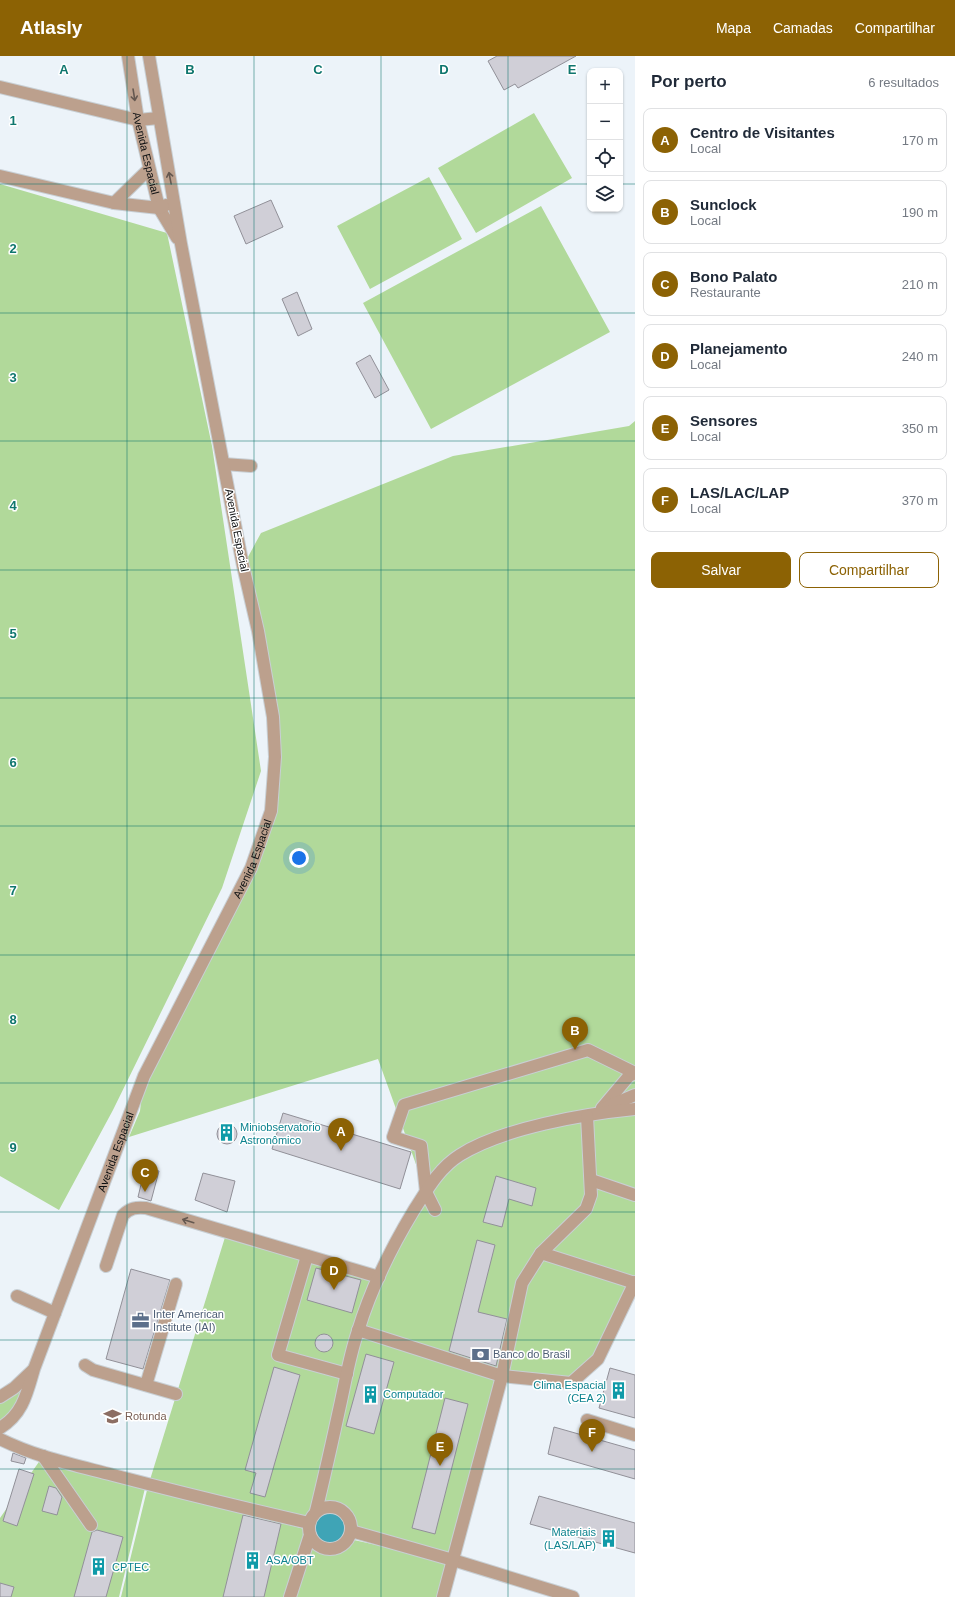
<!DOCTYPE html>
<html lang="pt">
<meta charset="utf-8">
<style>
body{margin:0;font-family:Helvetica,sans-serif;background:#f6f6f7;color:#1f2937}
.controls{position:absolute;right:12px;top:12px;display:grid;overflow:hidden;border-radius:8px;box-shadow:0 1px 3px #0004}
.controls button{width:36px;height:36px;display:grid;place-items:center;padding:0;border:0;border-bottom:1px solid #e0e1e3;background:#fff;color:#1f2937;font:20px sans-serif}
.you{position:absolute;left:299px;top:802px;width:14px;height:14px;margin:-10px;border:3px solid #fff;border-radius:50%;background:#1a73e8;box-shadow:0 0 0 6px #1a73e833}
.badge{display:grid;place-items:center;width:26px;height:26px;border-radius:50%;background:#8c6204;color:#fff;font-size:13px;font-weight:700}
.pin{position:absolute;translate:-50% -33px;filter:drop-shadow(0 1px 2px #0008)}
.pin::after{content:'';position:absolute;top:21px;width:14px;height:12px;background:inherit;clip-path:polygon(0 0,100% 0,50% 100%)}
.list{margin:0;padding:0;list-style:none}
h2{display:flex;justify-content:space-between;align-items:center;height:52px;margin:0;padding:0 16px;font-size:17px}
h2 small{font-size:13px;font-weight:400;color:#747a83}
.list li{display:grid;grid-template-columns:26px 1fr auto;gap:12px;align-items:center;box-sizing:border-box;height:64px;margin:0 8px 8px;padding:0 8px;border:1px solid #e0e1e3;border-radius:8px}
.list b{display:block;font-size:15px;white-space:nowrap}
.list p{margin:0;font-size:13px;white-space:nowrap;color:#747a83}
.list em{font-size:13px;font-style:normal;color:#747a83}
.actions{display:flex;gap:8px;padding:12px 16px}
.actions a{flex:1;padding:9px 0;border:1px solid #8c6204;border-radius:8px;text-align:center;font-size:14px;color:#8c6204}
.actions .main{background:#8c6204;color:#fff}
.icon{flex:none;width:22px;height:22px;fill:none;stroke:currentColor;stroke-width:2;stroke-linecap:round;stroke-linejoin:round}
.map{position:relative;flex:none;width:635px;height:1541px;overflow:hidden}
header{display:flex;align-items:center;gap:24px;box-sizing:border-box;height:56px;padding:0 20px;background:#8c6204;color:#fff}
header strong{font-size:19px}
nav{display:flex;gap:22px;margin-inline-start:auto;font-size:14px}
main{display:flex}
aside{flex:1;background:#fff}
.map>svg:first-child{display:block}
.green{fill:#b1d99a}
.water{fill:#3fa4b6}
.building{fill:#d0cfd7;stroke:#919098}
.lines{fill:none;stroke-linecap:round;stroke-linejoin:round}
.minor-casing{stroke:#c8cfd4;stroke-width:14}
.minor{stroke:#bca08d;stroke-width:12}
.oneway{stroke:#655850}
.grid{fill:none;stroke:#0f766e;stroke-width:1;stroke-opacity:0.55}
.labels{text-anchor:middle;stroke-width:3;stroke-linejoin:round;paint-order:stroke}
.street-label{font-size:11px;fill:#0e1012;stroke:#fff}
.culture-label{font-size:11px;fill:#0d838f;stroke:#fff;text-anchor:start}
.service-label{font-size:11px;fill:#4e5e75;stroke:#fff;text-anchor:start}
.education-label{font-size:11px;fill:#785e54;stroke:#fff;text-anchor:start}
.grid-label{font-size:13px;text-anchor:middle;font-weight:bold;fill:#0f766e;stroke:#fff;stroke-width:3;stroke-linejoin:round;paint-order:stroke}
</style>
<header>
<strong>Atlasly</strong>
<nav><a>Mapa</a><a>Camadas</a><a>Compartilhar</a></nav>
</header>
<main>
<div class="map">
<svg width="635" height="1541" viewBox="0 0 635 1541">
<rect width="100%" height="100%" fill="#ecf3f9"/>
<path class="green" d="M 534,57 L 572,122 L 476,177 L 438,112 Z
M 429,121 L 462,183 L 370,233 L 337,170 Z
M 0,128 L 167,177 L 212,390 L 261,715 L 222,832 L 113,1054 L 59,1154 L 0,1120 Z
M 541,150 L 610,276 L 431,373 L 363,247 Z
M 635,365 L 635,1037 L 588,1060 L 635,1054 L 635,1227 L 598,1303 L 571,1327 L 499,1321 L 452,1499 L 312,1467 L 358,1275 L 426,1136 L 378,1003 L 129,1081 L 140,1055 L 144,1020 L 251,812 L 271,755 L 275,701 L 243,510 L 261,477 L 453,400 L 629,370 Z
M 226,1178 L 377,1222 L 356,1274 L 308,1466 L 149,1427 Z
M 25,1328 C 20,1342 14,1358 0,1366 L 0,1345 Z
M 43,1400 L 146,1428 L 119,1541 L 0,1541 L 0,1462 Z
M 148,1430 L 308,1474 L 450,1505 L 441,1541 L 121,1541 Z"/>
<path class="water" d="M314 1472a16 16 0 1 1 32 0a16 16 0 1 1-32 0Z"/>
<path class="building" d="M 497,0 L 576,0 L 518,32 L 515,28 L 504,34 L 488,5 Z
M 271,144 L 283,171 L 246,188 L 234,160 Z
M 297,236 L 312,273 L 298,280 L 282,243 Z
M 370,299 L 389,334 L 375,342 L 356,307 Z
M 283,1057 L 411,1096 L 400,1133 L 272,1093 Z
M217 1078a10 10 0 1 1 20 0a10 10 0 1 1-20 0Z
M 145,1112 L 159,1115 L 151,1145 L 138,1141 Z
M 203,1117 L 235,1125 L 227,1156 L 195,1144 Z
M 496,1120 L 536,1132 L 532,1150 L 509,1143 L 502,1171 L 483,1166 Z
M 477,1184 L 495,1189 L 478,1256 L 507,1263 L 496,1310 L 449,1295 Z
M 316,1212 L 361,1224 L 352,1257 L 307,1244 Z
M 131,1213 L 170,1224 L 143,1313 L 106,1303 Z
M315 1287a9 9 0 1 1 18 0a9 9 0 1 1-18 0Z
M 366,1298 L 394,1306 L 374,1378 L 346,1370 Z
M 274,1311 L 300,1319 L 265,1441 L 250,1437 L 256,1417 L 245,1414 Z
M 610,1312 L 635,1319 L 635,1362 L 599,1352 Z
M 445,1342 L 468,1348 L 435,1478 L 412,1472 Z
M 554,1371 L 635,1394 L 635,1423 L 548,1398 Z
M 13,1397 L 26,1402 L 24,1408 L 11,1405 Z
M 19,1413 L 34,1418 L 17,1470 L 3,1465 Z
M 49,1430 L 56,1432 L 62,1441 L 57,1459 L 42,1455 Z
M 539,1440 L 635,1467 L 635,1497 L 530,1468 Z
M 243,1459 L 281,1468 L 264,1541 L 223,1541 Z
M 97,1474 L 123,1481 L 106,1541 L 74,1541 L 92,1476 Z
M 0,1527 L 14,1531 L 11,1541 L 0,1541 Z"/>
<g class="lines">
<defs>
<g id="minor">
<path id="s1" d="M 128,0 L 138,64 L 159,152 L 177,182"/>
<path d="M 0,31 L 138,64 L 159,62"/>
<path d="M 0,120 L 114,147 L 159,152 L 166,149"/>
<path d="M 114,147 L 149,113"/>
<path d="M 224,408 L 251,410"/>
<path d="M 602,1052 L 629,1020 L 635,1017"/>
<path d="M 602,1053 L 635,1039"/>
<path d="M 591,1124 L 635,1139"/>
<path d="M 435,1154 L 426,1136 L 421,1090 L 393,1081 L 404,1049 L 588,994 L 635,1017"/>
<path d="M 541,1197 L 635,1227"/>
<path d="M 307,1200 L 278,1299 L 347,1318"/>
<path d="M 106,1210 L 123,1159 C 130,1152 136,1151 146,1152 L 379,1221"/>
<path d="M 17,1240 L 55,1257"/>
<path d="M 358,1274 L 502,1320 L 571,1327 L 598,1303 L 635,1226"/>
<path d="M 85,1309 L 93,1314 L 176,1338"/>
<path d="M 146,1329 L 176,1228"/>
<path d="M 0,1341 L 14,1332 L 33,1314"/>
<path d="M 587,1364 L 635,1379"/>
<path id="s2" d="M 0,1372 C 23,1358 27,1337 34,1313 L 144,1020 L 251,812 L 271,755 L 275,701 L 273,661 L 258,575 L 243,510 L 181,188 L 149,0"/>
<path d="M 0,1383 C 36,1401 75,1409 113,1419 C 178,1436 244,1452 309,1467"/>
<path d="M 43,1400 L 91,1469"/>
<circle cx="330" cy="1472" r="21"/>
<path d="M 316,1455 C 325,1418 333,1382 341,1345 C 346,1322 350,1298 358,1275 C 371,1232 391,1192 414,1154 C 427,1134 439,1112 460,1099 C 503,1072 584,1058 635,1053"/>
<path d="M 351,1475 L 453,1504 L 573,1541"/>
<path d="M 290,1541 L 310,1479"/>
<path d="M 443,1541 L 502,1320 L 522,1227 L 541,1197 L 586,1153 L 591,1139 L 587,1060"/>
</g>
</defs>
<use href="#minor" class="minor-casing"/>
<use href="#minor" class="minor"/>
</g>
<defs><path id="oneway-shaft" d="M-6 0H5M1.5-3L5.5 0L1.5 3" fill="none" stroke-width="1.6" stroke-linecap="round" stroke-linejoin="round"/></defs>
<g class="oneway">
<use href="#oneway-shaft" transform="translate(134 39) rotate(81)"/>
<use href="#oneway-shaft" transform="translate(170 122) rotate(-101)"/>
<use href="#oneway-shaft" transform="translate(188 1165) rotate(-163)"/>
</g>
<path class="grid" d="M 127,0 L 127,1541M 254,0 L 254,1541M 381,0 L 381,1541M 508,0 L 508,1541M 0,128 L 590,128M 620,128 L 635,128M 0,257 L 635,257M 0,385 L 635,385M 0,514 L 635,514M 0,642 L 635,642M 0,770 L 635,770M 0,899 L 635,899M 0,1027 L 635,1027M 0,1156 L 635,1156M 0,1284 L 635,1284M 0,1413 L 635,1413"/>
<defs>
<symbol id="building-bare" viewBox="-9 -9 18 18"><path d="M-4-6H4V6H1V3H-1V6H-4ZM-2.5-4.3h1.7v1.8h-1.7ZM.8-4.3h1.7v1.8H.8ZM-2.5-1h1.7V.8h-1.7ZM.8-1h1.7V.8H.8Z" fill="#0f9aa8" stroke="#fff" stroke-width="2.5" paint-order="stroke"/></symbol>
<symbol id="office-bare" viewBox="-9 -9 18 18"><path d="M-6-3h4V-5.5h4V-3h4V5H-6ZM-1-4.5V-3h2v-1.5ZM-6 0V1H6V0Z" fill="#5c6f8a" stroke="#fff" stroke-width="2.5" paint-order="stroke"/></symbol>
<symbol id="bank-bare" viewBox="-9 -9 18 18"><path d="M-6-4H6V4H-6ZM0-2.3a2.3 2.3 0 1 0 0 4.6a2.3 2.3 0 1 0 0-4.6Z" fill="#5c6f8a" stroke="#fff" stroke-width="2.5" paint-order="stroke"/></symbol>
<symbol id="university-bare" viewBox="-9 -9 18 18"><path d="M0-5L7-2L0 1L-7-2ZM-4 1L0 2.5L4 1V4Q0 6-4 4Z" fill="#8d6e63" stroke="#fff" stroke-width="2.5" paint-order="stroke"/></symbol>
</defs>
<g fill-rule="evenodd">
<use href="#building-bare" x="214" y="1064" width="25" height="25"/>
<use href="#office-bare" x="128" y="1252" width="25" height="25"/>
<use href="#bank-bare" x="468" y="1286" width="25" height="25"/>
<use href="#building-bare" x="606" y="1322" width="25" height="25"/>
<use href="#building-bare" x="358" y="1326" width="25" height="25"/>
<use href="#university-bare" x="100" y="1348" width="25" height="25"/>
<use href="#building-bare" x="596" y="1470" width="25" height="25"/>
<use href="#building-bare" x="240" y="1492" width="25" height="25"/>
<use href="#building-bare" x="86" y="1498" width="25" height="25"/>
</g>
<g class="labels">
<g class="street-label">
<text dy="4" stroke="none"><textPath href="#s1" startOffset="99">Avenida Espacial</textPath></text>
<text transform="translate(237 474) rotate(79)" y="4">Avenida Espacial</text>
<text dy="4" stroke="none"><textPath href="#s2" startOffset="626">Avenida Espacial</textPath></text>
<text dy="4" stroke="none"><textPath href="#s2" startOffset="302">Avenida Espacial</textPath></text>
</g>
<g class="culture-label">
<text x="240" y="1075">Miniobservatorio<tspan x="240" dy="13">Astronômico</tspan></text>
<text x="606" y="1333" text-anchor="end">Clima Espacial<tspan x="606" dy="13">(CEA 2)</tspan></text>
<text x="383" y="1342">Computador</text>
<text x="596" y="1480" text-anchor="end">Materiais<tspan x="596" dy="13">(LAS/LAP)</tspan></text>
<text x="266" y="1508">ASA/OBT</text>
<text x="112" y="1515">CPTEC</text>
</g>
<g class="service-label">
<text x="153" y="1262">Inter American<tspan x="153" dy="13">Institute (IAI)</tspan></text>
<text x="493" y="1302">Banco do Brasil</text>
</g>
<g class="education-label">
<text x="125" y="1364">Rotunda</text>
</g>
</g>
<g class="grid-label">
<text x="64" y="18">A</text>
<text x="190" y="18">B</text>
<text x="318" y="18">C</text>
<text x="444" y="18">D</text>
<text x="572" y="18">E</text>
<text x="13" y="69">1</text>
<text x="13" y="197">2</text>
<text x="13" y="326">3</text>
<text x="13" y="454">4</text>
<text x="13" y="582">5</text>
<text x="13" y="711">6</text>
<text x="13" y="839">7</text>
<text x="13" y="968">8</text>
<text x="13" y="1096">9</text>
</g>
</svg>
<div class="controls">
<button>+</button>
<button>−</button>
<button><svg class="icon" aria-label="locate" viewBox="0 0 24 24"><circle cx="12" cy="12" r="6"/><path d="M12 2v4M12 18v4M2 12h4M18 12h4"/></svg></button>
<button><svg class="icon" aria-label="layers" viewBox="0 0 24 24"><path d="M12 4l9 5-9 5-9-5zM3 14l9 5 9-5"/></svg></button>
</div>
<div class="you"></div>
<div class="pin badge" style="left:341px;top:1095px">A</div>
<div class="pin badge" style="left:575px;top:994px">B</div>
<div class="pin badge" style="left:145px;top:1136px">C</div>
<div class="pin badge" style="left:334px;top:1234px">D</div>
<div class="pin badge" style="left:440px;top:1410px">E</div>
<div class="pin badge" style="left:592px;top:1396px">F</div>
</div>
<aside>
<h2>Por perto<small>6 resultados</small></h2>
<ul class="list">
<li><span class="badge">A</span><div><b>Centro de Visitantes</b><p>Local</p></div><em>170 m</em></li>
<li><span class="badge">B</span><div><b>Sunclock</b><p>Local</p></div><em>190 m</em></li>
<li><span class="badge">C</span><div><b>Bono Palato</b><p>Restaurante</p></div><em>210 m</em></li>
<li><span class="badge">D</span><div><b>Planejamento</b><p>Local</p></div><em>240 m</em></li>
<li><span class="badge">E</span><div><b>Sensores</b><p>Local</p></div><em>350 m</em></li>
<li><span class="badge">F</span><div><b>LAS/LAC/LAP</b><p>Local</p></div><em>370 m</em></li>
</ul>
<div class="actions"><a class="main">Salvar</a><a>Compartilhar</a></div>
</aside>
</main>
